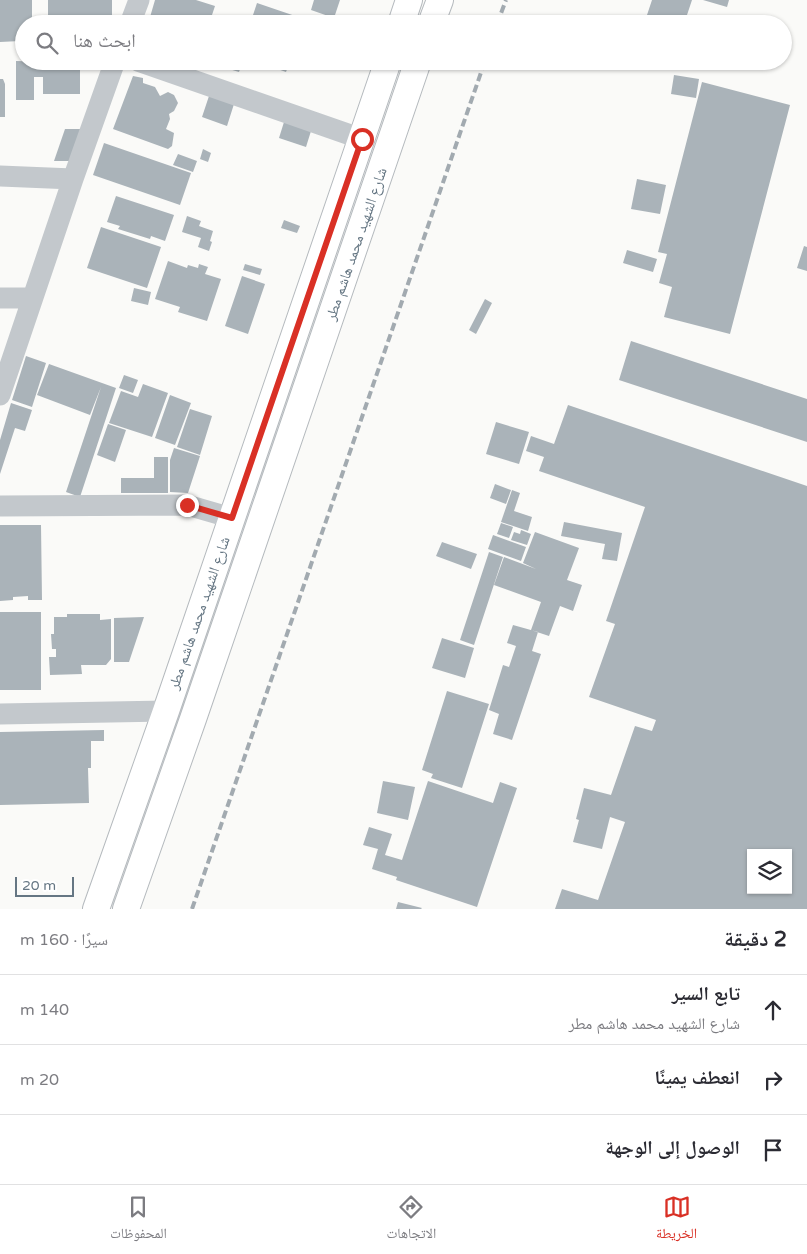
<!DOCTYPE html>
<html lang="ar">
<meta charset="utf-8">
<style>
body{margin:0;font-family:"Varela Round","Noto Naskh Arabic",sans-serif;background:#f2f2f3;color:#2b2b33;direction:rtl}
.controls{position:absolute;right:15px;bottom:15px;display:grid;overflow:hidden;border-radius:0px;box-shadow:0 1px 4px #0004}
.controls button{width:45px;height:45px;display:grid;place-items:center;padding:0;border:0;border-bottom:1px solid #e1e1e2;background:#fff;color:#2b2b33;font:25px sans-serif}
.scale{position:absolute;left:15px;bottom:12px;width:59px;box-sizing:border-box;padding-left:5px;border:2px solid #657683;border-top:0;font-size:14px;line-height:18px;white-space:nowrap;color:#657683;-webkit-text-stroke:4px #fff;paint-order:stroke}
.stop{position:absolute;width:15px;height:15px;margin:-11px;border:4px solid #d93025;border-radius:50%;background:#fff}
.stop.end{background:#d93025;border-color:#fff;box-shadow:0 1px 5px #0008}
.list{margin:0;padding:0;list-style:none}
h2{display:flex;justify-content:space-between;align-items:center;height:65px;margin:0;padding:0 20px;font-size:21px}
h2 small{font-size:16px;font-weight:400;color:#7c7c81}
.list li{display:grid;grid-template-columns:32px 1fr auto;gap:15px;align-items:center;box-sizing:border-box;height:70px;padding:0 20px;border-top:1px solid #e1e1e2}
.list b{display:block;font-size:19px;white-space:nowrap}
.list p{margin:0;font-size:16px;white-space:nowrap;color:#7c7c81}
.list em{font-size:16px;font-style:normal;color:#7c7c81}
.icon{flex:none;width:28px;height:28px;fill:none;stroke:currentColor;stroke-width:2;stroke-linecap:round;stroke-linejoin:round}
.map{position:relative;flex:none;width:807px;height:909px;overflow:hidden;direction:ltr}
.search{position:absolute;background:#fff;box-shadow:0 1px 4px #0004;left:15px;right:15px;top:15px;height:55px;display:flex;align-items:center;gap:12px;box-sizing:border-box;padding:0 18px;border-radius:28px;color:#7c7c81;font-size:19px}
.sheet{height:275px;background:#fff}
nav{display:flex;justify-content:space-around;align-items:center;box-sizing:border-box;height:70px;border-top:1px solid #e1e1e2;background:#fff;font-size:14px;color:#7c7c81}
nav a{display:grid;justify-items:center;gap:2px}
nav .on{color:#d93025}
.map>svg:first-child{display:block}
.building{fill:#aab3b9;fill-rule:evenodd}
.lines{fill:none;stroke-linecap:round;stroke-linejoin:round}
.major-casing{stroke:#b5babe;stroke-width:28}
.minor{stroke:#c3c8cc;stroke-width:21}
.major{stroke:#fff;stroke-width:26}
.rail{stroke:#a2aab0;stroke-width:4;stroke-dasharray:8 4;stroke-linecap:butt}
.route{stroke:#d93025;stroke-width:6}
.labels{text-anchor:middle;stroke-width:5;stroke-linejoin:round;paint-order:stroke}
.street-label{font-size:15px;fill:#657683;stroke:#fff}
</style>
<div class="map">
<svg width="807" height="909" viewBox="0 0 807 909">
<rect width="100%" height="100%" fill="#fafaf8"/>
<path class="building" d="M 0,0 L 32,0 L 32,24 L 24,24 L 24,37 L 20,37 L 20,41 L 0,42 Z
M 48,0 L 112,0 L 112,24 L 48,24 Z
M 155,0 L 196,0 L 215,6 L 209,24 L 148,24 Z
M 314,0 L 340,0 L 334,18 L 311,10 Z
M 652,0 L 692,0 L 684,24 L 644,24 Z
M 703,0 L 729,0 L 727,7 Z
M 257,3 L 304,19 L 303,24 L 250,24 Z
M 16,61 L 80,63 L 80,94 L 43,94 L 43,77 L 34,77 L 34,100 L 16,100 Z
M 231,61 L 243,61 L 239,72 L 229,69 Z
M 255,61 L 303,61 L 295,65 L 289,64 L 286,72 Z
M 674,75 L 699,79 L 696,98 L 671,94 Z
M 133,76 L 143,78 L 143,83 L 155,87 L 160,96 L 168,92 L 174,95 L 178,103 L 174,111 L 169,114 L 170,119 L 166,129 L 174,133 L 172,146 L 168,149 L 113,129 Z
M 0,79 L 3,79 L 5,84 L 5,117 L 0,117 Z
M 702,82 L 790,105 L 730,334 L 664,317 L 672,287 L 659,283 L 667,254 L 658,252 Z
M 209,96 L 234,104 L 227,126 L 202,117 Z
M 284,122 L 311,131 L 306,147 L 279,138 Z
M 65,129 L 82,129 L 71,161 L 54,161 Z
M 104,143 L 191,173 L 180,205 L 93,175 Z
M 203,149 L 211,153 L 208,162 L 200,159 Z
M 178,154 L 197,161 L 193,172 L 173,165 Z
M 637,179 L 666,185 L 660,214 L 631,209 Z
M 116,196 L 174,215 L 165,241 L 151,236 L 150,239 L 118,229 L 120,226 L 107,222 Z
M 187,216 L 201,221 L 199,226 L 213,231 L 210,241 L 212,242 L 209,251 L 198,247 L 201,238 L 182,232 Z
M 284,220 L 300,226 L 297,233 L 281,228 Z
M 101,227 L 161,247 L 147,288 L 87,268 Z
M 804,246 L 807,247 L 807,271 L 797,268 Z
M 627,250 L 657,259 L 653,272 L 623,263 Z
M 168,261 L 187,268 L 188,265 L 198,268 L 199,264 L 208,267 L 205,274 L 221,279 L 207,321 L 178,312 L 180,307 L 155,299 Z
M 245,264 L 262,269 L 260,275 L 243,270 Z
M 242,276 L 265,284 L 248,334 L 225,326 Z
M 134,288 L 151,292 L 148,305 L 131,301 Z
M 485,299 L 492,303 L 476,334 L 469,330 Z
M 631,341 L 807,399 L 807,442 L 619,380 Z
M 26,356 L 46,363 L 32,407 L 12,400 Z
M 49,364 L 116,388 L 80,497 L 66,492 L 101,387 L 90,415 L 37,395 Z
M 124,375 L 138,380 L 133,393 L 119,388 Z
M 143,384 L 168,393 L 152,437 L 109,423 L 121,391 L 138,397 Z
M 170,395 L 191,403 L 175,445 L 155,438 Z
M 11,403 L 32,410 L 25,431 L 15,428 L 0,474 L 0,440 Z
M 568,405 L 807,486 L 807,909 L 555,909 L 562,889 L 598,900 L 625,822 L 610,817 L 602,849 L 573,842 L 579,820 L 576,819 L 584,788 L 611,795 L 635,726 L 652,731 L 656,720 L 589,697 L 615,624 L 606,621 L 645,507 L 539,471 L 544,457 L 526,451 L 531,436 L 554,444 ZM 751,853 L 788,853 L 788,890 L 751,890 Z
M 190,409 L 212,416 L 200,455 L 177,447 Z
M 496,422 L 529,432 L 519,464 L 486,454 Z
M 108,424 L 126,430 L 115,462 L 97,455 Z
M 174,448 L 200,456 L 188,493 L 170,492 L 170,460 Z
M 154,457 L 168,457 L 168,493 L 121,493 L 121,478 L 154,478 Z
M 495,484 L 511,490 L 506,504 L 490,498 Z
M 512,490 L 520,493 L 514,511 L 532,517 L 528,531 L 501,522 Z
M 564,522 L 622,533 L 617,561 L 602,559 L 605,544 L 561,536 Z
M 501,523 L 513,527 L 509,538 L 497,534 Z
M 0,525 L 41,525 L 42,600 L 28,600 L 28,596 L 13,597 L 13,600 L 0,601 Z
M 521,530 L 531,534 L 527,545 L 511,540 L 514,532 L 520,534 Z
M 535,532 L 579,548 L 567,580 L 582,585 L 573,611 L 560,606 L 549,636 L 531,630 L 541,602 L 494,585 L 504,557 L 536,569 L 523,563 Z
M 493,535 L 526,547 L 521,561 L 488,549 Z
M 442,542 L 477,554 L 471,569 L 436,556 Z
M 489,552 L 503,557 L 474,645 L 460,640 Z
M 0,612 L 41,612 L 41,690 L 0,690 Z
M 67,614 L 100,614 L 100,620 L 111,619 L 111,659 L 106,665 L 81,665 L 82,674 L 50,675 L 49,657 L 56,657 L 56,649 L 52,649 L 51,634 L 54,634 L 54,617 L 67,617 Z
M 144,617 L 129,662 L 114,662 L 114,618 Z
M 513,625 L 538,632 L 532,651 L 541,654 L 512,740 L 493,734 L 499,714 L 489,710 L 503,665 L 509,667 L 516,646 L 507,643 Z
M 442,638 L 474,648 L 465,678 L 432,668 Z
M 447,691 L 489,704 L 462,788 L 431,778 L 433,774 L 422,770 Z
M 104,730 L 104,741 L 91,741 L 91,768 L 88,768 L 89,803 L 0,805 L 0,732 Z
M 383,781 L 415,787 L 408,820 L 377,813 Z
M 428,781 L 493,803 L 500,782 L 517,788 L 477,907 L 396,880 L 397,877 L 372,869 L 378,849 L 363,845 L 369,827 L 392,834 L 385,855 L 402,860 Z
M 398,902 L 422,908 L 421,909 L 396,909 Z"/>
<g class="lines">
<defs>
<path id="major" d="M 401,24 L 409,0
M 431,24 L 440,0
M 96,909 L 166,711 L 388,61
M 126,909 L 193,719 L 418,61"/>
</defs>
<use href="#major" class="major-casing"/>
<path class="minor" d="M 130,24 L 139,0
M 138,61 L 362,139
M 0,176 L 73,179
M 0,298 L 32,298
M 0,395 L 73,179 L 115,61
M 0,506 L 187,505 L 232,518
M 0,714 L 166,711"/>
<use href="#major" class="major"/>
<path class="rail" d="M 497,24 L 506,0
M 192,909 L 485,61"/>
</g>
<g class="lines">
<path class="route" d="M 187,505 L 232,518 L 362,139"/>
</g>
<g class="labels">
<g class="street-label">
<text transform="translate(356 244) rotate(-71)" y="5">شارع الشهيد محمد هاشم مطر</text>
<text transform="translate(199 613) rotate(-71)" y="5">شارع الشهيد محمد هاشم مطر</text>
</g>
</g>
</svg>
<div class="controls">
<button><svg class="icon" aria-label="layers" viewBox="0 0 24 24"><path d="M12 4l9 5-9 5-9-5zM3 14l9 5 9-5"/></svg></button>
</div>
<div class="scale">20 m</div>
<div class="stop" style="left:362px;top:139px"></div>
<div class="stop end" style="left:187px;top:505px"></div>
<div class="search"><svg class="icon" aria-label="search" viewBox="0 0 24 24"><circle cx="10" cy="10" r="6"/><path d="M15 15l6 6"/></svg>ابحث هنا</div>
</div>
<section class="sheet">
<h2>2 دقيقة<small>سيرًا · 160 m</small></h2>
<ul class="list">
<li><svg class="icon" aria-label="ahead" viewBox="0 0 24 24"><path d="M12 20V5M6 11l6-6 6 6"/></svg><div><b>تابع السير</b><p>شارع الشهيد محمد هاشم مطر</p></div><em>140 m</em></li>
<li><svg class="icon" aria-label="right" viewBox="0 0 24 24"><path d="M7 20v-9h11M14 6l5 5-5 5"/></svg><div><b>انعطف يمينًا</b></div><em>20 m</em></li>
<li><svg class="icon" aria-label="arrive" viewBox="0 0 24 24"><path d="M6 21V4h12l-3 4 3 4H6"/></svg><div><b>الوصول إلى الوجهة</b></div></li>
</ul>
</section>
<nav>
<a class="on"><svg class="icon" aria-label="map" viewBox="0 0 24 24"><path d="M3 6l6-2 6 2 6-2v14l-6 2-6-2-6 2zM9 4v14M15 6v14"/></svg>الخريطة</a>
<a><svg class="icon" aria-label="directions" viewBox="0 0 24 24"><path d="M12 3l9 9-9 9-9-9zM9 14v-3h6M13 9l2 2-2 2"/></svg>الاتجاهات</a>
<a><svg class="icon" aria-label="saved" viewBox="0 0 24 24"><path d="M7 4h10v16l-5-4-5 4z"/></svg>المحفوظات</a>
</nav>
